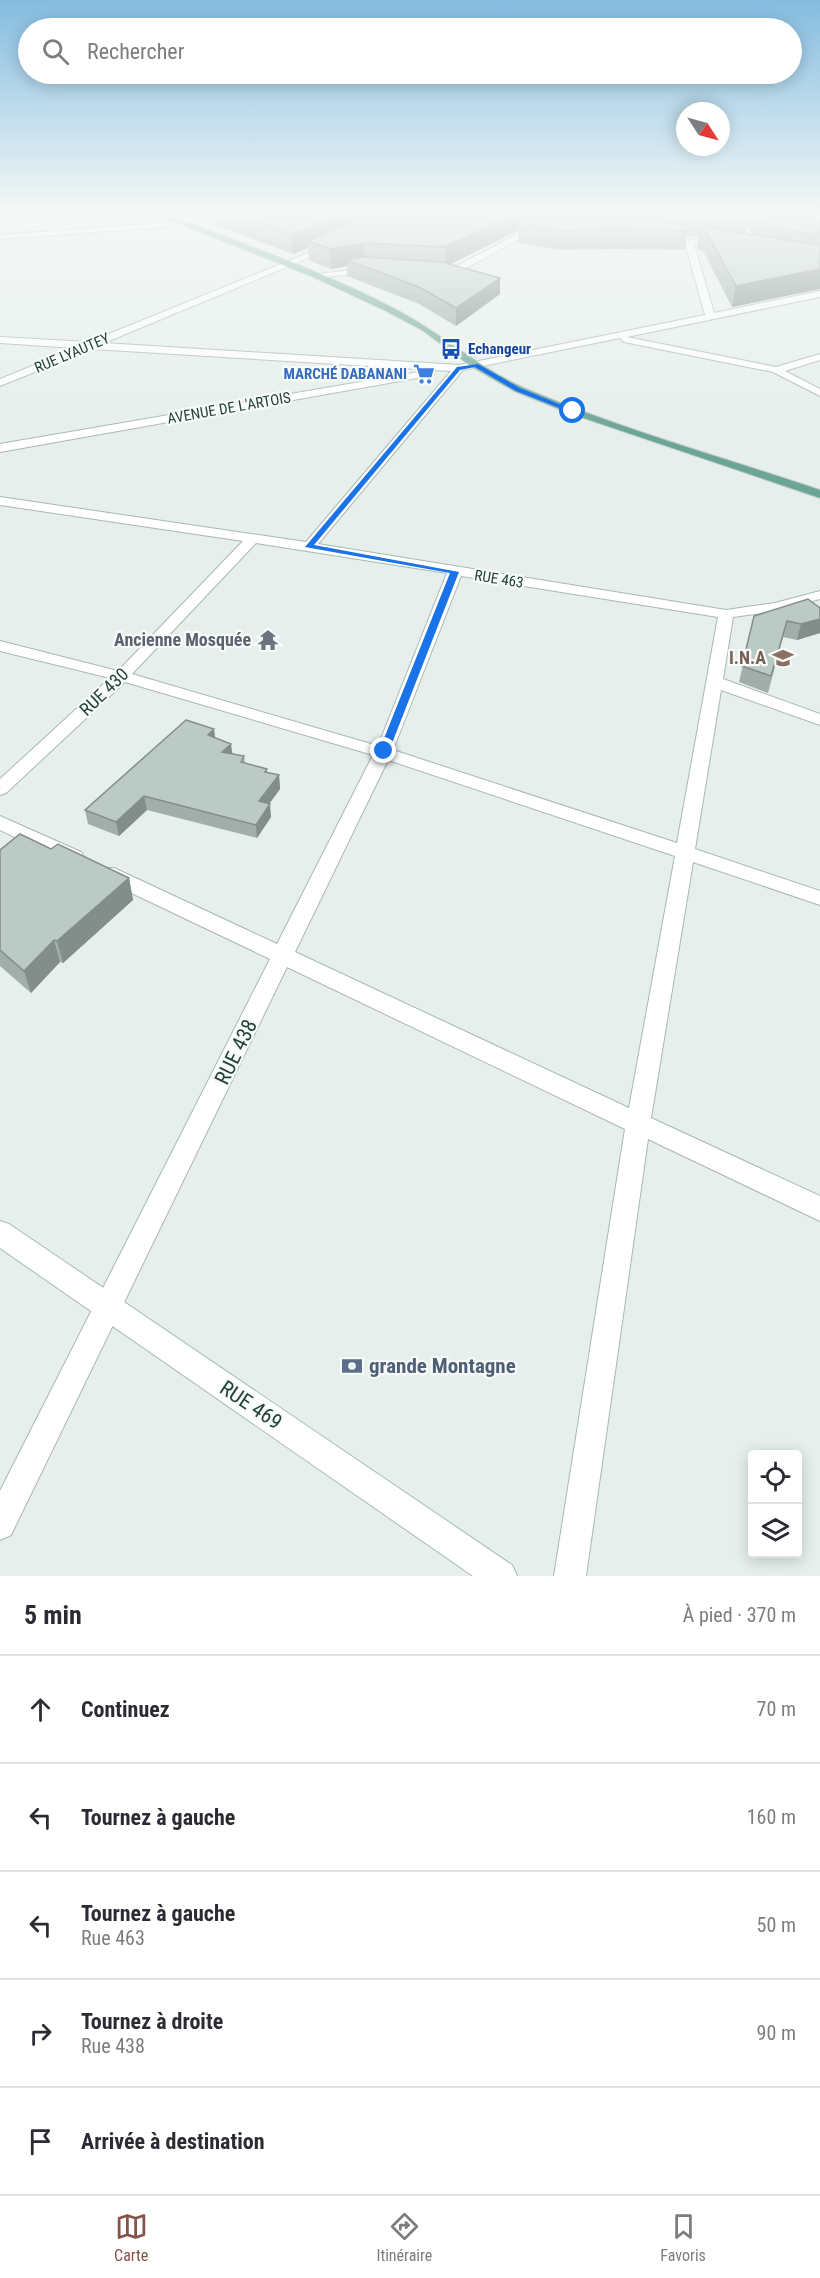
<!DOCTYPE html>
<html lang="fr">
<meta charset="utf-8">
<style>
body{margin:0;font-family:"Roboto Condensed",sans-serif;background:#f2f2f3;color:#2b2b33}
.controls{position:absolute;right:18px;bottom:18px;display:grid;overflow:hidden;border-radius:6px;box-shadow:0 3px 15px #0003}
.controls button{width:54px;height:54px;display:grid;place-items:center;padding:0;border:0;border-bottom:2px solid #e1e1e2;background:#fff;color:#2b2b33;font:30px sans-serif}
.compass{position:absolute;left:676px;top:102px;width:54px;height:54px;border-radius:50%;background:#fff;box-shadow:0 3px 15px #0003;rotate:126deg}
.stop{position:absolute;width:18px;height:18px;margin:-14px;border:4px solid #1a73e8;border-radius:50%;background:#fff}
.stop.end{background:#1a73e8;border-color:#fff;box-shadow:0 2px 6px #0008}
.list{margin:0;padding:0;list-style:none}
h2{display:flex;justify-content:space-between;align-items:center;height:78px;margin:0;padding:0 24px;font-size:26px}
h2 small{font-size:20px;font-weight:400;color:#7c7c81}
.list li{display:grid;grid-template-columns:39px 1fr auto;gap:18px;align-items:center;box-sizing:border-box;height:108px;padding:0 24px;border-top:2px solid #e1e1e2}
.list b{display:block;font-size:22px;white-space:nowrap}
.list p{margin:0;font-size:20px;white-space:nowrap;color:#7c7c81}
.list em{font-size:20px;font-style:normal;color:#7c7c81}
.icon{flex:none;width:33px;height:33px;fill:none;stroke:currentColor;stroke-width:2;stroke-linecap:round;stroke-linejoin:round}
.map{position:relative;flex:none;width:820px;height:1576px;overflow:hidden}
.search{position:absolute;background:#fff;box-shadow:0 3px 15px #0003;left:18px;right:18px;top:18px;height:66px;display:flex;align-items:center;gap:15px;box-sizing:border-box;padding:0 21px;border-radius:33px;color:#7c7c81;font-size:22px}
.sheet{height:618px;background:#fff}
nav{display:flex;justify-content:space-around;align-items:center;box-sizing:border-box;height:84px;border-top:2px solid #e1e1e2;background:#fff;font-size:16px;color:#7c7c81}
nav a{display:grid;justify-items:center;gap:3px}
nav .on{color:#855347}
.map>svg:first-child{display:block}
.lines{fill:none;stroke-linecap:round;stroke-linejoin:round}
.street-casing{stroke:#a8b8b2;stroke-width:2}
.secondary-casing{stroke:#a4bbb3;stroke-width:2}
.primary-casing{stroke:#c2cac8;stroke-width:2}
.street{fill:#fff;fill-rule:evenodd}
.secondary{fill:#fff;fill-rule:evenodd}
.primary{fill:#6aa596;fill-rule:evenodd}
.wall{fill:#a1aea9;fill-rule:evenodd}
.shaded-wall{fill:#838d89}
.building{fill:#bbcac4;stroke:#838d89;stroke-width:1.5}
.route{fill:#1a73e8}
.labels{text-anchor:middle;stroke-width:4.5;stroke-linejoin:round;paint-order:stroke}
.far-transit-label{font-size:15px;font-weight:bold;fill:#164399;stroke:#f7fbf9;text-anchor:start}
.far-street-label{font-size:15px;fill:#24423a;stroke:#f7fbf9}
.far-shop-label{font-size:15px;font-weight:bold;fill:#366cbe;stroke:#f7fbf9;text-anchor:end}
.worship-label{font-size:18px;font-weight:bold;fill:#5b616d;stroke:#f7fbf9;text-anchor:end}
.education-label{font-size:18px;font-weight:bold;fill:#785e54;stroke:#f7fbf9;text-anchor:end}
.street-label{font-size:18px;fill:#24423a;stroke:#f7fbf9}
.near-street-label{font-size:21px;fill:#24423a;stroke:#f7fbf9}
.near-service-label{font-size:21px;font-weight:bold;fill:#4e5e75;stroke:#f7fbf9;text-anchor:start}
</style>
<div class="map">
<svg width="820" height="1576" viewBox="0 0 820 1576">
<rect width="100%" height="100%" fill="#e6efeb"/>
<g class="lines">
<defs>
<path id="street" d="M 15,211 L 55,215 L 80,211 L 24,230 L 21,226 L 46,218 Z
M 205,211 L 216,211 L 179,226 L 0,239 L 0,235 L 178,222 Z
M 537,224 L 544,226 L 459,272 L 438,277 L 434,274 L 453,268 Z
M 662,235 L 724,245 L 720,247 L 694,244 L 714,313 L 820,291 L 820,297 L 627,337 L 776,367 L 820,354 L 820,360 L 785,371 L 820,389 L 820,396 L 773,372 L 624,342 L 620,338 L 463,370 L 318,544 L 726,610 L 775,603 L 820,591 L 820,599 L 776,611 L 733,617 L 723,679 L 820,714 L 820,725 L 721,690 L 695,849 L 820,891 L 820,905 L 693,862 L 651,1118 L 820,1196 L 820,1221 L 648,1139 L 586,1576 L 554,1576 L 625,1129 L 287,967 L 11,1535 L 0,1540 L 0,1491 L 270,959 L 100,878 L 97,873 L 100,868 L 114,868 L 277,944 L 373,755 L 125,682 L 6,793 L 0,795 L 0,779 L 110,678 L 0,651 L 0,641 L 118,671 L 243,541 L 0,505 L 0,497 L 306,542 L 451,371 L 92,349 L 0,386 L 0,379 L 76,348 L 0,343 L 0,337 L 89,342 L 330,244 L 333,248 L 104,343 L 459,365 L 705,315 L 685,243 L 659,239 ZM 256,543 L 447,573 L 378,746 L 132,674 ZM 461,576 L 718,617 L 677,843 L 393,750 ZM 388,760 L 675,856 L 629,1108 L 295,952 Z
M 374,267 L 371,272 L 316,278 L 312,275 Z
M 430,370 L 434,371 L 434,375 L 0,452 L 0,444 Z
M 0,816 L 81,852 L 84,857 L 81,862 L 67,862 L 0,830 Z"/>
<path id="secondary" d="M 0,1221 L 9,1224 L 512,1565 L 517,1576 L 473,1576 L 0,1248 Z"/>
<path id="primary" d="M 147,211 L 158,211 C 238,242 321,270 397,310 C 441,333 479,368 524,388 C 620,429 722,457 820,490 L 820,498 L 569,413 L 514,391 L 472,367 L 422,330 L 384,310 L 313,277 Z"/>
</defs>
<use href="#street" class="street-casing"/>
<use href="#secondary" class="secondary-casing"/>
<use href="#primary" class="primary-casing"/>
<use href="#street" class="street"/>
<use href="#secondary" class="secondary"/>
<use href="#primary" class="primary"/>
</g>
<path class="wall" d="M 214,211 L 820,211 L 820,289 L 732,307 L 703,251 L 699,251 L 697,246 L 698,237 L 687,235 L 685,250 L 615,249 L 559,250 L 518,243 L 519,230 L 450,264 L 500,278 L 500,294 L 456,326 L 419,304 L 347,276 L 347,266 L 331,269 L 309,260 L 308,248 L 293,254 L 215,225 ZM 748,227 L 753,235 L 747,234 Z
M 820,608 L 820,633 L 797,640 L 783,637 L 768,693 L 739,682 L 754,616 Z
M 215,738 L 232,754 L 244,756 L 245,763 L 267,769 L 267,772 L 279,775 L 280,789 L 269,804 L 271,817 L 257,838 L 147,810 L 119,836 L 88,824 L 85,810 Z
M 51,849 L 129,878 L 133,900 L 63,963 L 60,962 L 31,993 L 0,966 L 0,850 Z"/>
<path class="shaded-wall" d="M 350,211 L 393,211 L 308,241 L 308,248 L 293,254 L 292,234 Z
M 521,211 L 538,211 L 537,221 L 519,223 L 519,230 L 445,267 L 445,247 Z
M 364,243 L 364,263 L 347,260 L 347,266 L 331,269 L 330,249 Z
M 820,269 L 820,289 L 732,307 L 736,286 Z
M 500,278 L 500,294 L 456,326 L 456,308 Z
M 820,619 L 820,633 L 797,640 L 801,624 Z
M 214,729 L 216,743 L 208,735 Z
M 231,744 L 233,758 L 222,752 Z
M 279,775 L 280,789 L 261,815 L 259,801 Z
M 144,796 L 147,810 L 119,836 L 116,822 Z
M 270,804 L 271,817 L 257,838 L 256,825 Z
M 129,878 L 133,900 L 63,963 L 57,941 Z
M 54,940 L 60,962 L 31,993 L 24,971 Z"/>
<path class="building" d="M 228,211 L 350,211 L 292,234 Z
M 376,211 L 521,211 L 445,247 L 364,243 L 330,249 L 308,241 Z
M 544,211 L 594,211 L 686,225 L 688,231 L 617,229 L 561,231 L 519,223 Z
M 654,211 L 740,211 L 748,225 Z
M 753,211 L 820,211 L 820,235 L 763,227 Z
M 700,227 L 820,245 L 820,269 L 736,286 L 706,231 L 701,231 Z
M 364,257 L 442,262 L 500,278 L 456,308 L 419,287 L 347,260 Z
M 808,599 L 820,608 L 820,619 L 801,624 L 787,621 L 771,676 L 742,666 L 754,616 Z
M 186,720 L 214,729 L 208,735 L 231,744 L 222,752 L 244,756 L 241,762 L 267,769 L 265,772 L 279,775 L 259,801 L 270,804 L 256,825 L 144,796 L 116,822 L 85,810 Z
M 20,834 L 51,849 L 58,844 L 129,878 L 57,941 L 54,940 L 24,971 L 0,950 L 0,850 Z"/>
<linearGradient id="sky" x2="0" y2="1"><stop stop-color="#84bce0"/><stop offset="0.49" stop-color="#f4f8f6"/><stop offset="1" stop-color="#f4f8f6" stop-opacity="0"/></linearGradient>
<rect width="820" height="432" fill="url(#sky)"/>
<path class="route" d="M 478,364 L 520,388 L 576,411 L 570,412 L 516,391 L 475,367 L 460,370 L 314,545 L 459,572 L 389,751 L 384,754 L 379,751 L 450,573 L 305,547 L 457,367 Z"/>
<defs>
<symbol id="bus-bare" viewBox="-9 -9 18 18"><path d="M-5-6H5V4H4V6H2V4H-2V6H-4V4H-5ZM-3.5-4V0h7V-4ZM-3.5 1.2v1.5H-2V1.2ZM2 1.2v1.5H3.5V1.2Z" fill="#1a4fb4" stroke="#f7fbf9" stroke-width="2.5" paint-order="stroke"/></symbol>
<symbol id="supermarket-bare" viewBox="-9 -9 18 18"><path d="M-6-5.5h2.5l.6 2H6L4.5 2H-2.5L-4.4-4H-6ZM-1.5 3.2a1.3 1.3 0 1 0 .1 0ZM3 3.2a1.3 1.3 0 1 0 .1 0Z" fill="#3f7fe0" stroke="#f7fbf9" stroke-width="2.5" paint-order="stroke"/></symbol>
<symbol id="temple-bare" viewBox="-9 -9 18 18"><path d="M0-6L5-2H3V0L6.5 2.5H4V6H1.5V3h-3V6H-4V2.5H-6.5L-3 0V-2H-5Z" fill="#6b7280" stroke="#f7fbf9" stroke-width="2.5" paint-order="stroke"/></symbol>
<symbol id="school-bare" viewBox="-9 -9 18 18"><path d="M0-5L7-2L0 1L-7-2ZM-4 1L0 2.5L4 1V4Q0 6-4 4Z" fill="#8d6e63" stroke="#f7fbf9" stroke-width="2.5" paint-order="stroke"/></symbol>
<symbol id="bank-bare" viewBox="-9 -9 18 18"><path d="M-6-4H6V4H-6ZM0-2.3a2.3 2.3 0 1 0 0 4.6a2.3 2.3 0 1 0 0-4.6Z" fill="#5c6f8a" stroke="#f7fbf9" stroke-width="2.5" paint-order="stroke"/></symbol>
</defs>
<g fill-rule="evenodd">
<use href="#bus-bare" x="436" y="334" width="30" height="30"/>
<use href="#supermarket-bare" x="409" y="359" width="30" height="30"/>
<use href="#temple-bare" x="253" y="625" width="30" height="30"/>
<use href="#school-bare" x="768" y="643" width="30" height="30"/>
<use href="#bank-bare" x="337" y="1351" width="30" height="30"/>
</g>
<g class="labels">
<g class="far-transit-label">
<text x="468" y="354">Echangeur</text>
</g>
<g class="far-street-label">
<text transform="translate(72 353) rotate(-23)" y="5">RUE LYAUTEY</text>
<text transform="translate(229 408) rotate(-10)" y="5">AVENUE DE L'ARTOIS</text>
<text transform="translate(499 579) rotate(9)" y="5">RUE 463</text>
</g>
<g class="far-shop-label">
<text x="407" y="379">MARCHÉ DABANANI</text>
</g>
<g class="worship-label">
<text x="251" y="646">Ancienne Mosquée</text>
</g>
<g class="education-label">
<text x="766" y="664">I.N.A</text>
</g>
<g class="street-label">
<text transform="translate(104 692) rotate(-44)" y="6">RUE 430</text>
</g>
<g class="near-street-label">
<text transform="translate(236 1052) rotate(-64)" y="7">RUE 438</text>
<text transform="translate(251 1405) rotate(34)" y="7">RUE 469</text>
</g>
<g class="near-service-label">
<text x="369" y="1373">grande Montagne</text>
</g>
</g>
</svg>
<div class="controls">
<button><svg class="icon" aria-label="locate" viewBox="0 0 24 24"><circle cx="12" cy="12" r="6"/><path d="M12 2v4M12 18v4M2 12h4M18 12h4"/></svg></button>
<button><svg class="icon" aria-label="layers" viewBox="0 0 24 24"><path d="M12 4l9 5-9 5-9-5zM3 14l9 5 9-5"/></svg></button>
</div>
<svg class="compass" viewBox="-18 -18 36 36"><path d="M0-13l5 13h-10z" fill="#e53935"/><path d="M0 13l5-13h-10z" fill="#7c7c81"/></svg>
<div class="stop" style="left:573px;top:411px"></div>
<div class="stop end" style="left:384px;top:751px"></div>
<div class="search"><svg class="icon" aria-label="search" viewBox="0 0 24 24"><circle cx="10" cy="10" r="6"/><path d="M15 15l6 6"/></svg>Rechercher</div>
</div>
<section class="sheet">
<h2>5 min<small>À pied · 370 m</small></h2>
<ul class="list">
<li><svg class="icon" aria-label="ahead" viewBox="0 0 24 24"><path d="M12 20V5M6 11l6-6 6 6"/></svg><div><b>Continuez</b></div><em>70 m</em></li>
<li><svg class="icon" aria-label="left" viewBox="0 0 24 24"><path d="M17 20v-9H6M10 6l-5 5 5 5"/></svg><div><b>Tournez à gauche</b></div><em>160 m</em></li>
<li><svg class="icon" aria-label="left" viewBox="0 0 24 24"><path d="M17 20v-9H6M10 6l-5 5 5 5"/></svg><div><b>Tournez à gauche</b><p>Rue 463</p></div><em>50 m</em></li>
<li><svg class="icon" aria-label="right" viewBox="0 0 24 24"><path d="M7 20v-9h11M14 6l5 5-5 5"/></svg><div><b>Tournez à droite</b><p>Rue 438</p></div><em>90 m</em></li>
<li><svg class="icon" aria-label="arrive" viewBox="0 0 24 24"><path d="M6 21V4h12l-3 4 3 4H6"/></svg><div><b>Arrivée à destination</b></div></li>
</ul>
</section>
<nav>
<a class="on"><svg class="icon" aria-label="map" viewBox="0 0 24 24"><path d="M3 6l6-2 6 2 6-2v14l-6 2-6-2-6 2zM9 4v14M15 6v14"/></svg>Carte</a>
<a><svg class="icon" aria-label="directions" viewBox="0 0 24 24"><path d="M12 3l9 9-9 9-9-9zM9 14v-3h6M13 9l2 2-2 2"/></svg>Itinéraire</a>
<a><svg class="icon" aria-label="saved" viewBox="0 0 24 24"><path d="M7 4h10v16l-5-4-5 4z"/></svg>Favoris</a>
</nav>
